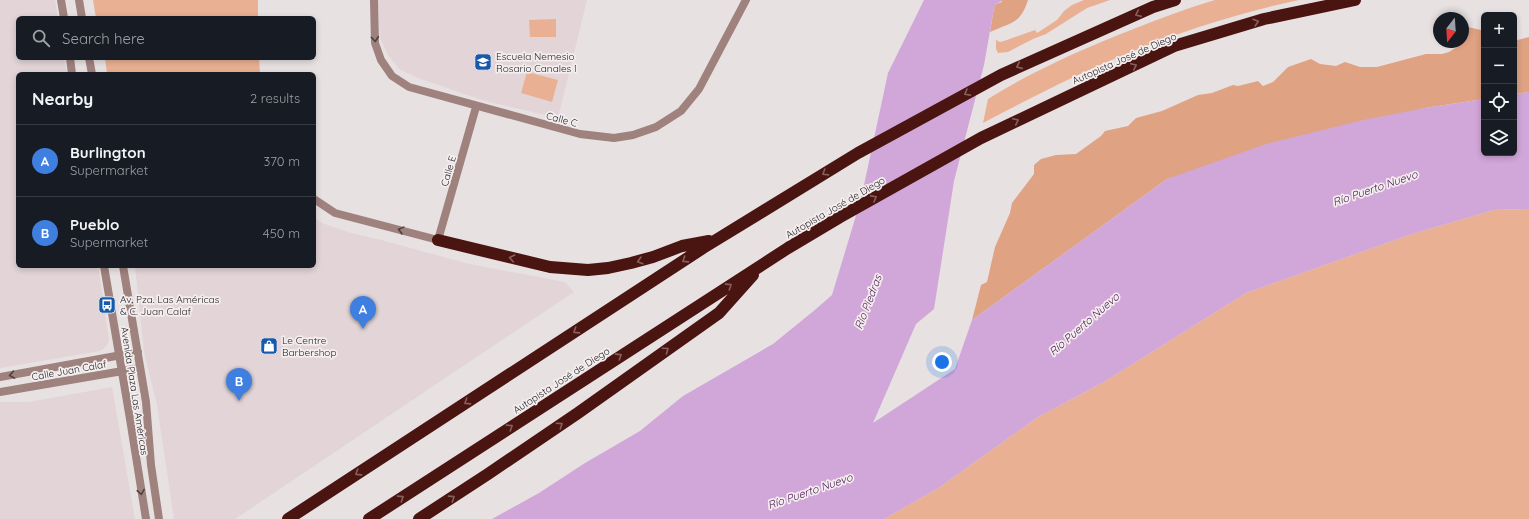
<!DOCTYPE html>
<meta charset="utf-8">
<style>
body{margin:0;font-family:Quicksand,sans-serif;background:#20242c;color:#f1f3f6}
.controls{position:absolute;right:12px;top:12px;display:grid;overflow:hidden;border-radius:6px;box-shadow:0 2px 6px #0003}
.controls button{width:36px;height:36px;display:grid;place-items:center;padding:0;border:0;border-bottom:1px solid #363941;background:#171b24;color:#f1f3f6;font:20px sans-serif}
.compass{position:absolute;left:1433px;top:12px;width:36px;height:36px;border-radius:50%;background:#171b24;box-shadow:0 2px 6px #0003;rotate:197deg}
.you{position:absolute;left:942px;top:362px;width:14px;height:14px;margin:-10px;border:3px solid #fff;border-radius:50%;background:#1a73e8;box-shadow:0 0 0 6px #1a73e833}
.badge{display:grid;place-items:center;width:26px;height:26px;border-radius:50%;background:#d93025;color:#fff;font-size:13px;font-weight:700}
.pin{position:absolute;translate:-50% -33px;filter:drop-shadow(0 1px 2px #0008)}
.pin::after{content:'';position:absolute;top:21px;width:14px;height:12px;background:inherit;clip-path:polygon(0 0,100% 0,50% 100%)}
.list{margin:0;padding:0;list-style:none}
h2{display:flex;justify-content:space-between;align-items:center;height:52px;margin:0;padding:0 16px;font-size:17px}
h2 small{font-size:13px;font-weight:400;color:#9ea1a6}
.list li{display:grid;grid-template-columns:26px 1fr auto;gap:12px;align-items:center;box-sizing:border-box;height:72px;padding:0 16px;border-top:1px solid #363941}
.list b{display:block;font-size:15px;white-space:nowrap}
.list p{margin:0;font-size:13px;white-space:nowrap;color:#9ea1a6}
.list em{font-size:13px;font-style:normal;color:#9ea1a6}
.icon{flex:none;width:22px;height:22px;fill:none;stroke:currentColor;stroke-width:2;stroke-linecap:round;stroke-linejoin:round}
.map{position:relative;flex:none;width:1529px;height:519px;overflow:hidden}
.search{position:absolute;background:#171b24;box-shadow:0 2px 6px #0003;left:16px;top:16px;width:300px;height:44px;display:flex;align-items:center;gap:10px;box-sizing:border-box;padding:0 14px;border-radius:6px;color:#9ea1a6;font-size:15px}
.panel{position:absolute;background:#171b24;box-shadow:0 2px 6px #0003;left:16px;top:72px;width:300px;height:196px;border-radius:6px}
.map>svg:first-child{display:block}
.built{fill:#e2d4d7}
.green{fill:#e9b093}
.forest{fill:#dfa283}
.water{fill:#d1a6d8}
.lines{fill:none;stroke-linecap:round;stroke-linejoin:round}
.street{stroke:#9f817d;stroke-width:8}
.highway{stroke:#4a1411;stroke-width:12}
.oneway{stroke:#86605f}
.oneway2{stroke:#4d4141}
.labels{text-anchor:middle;stroke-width:3.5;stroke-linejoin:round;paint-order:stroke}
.poi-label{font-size:10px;fill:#211f20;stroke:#f4eeef;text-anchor:start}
.street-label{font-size:10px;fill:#211f20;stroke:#f4eeef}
.water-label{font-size:11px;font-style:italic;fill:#471350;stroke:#f4eeef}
</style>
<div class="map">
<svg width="1529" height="519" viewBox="0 0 1529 519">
<rect width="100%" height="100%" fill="#e7e1e2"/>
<path class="built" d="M 0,0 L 55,0 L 58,18 L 18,18 L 18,58 L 64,58 L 67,74 L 18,74 L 18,266 L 98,266 L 109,340 L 106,347 L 100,351 L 0,368 Z
M 378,0 L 587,0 L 558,118 L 482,100 L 418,78 L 399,69 L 388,55 L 380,38 Z
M 314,217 L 322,223 L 351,233 L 381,240 L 469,264 L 565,282 L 574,292 L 235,519 L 174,519 L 157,405 L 144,352 L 135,266 L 314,266 Z
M 112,387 L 135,519 L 0,519 L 0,402 L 29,402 Z"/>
<path class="green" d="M 93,0 L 258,0 L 258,18 L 96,18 Z
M 1084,0 L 1110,0 L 1087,8 L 1046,34 L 1033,39 L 1008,52 L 998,53 L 996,49 L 996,40 L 1000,42 L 1004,41 L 1035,30 L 1037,33 L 1057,20 L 1064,11 L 1072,5 Z
M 1215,0 L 1299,0 C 1242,12 1185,30 1131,52 C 1080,72 1031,98 983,123 L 988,99 C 1033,71 1082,49 1131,30 C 1159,19 1187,8 1215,0 Z
M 556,19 L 556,37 L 530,37 L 529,20 Z
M 105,58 L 259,58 L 260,74 L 107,74 Z
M 527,72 L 558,80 L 552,102 L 521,93 Z
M 1529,209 L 1529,519 L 884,519 L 937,489 L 1038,417 L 1104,382 L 1246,293 L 1412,234 L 1494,210 Z"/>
<path class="forest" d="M 1002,0 L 1028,0 C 1020,25 1011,22 990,32 L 994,8 L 996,4 L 1002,2 Z
M 1468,27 L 1481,30 L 1484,32 L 1484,99 L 1425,108 L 1167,179 L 972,320 L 981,285 L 987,282 L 995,247 L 1010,213 L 1012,203 L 1034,174 L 1034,165 L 1041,159 L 1056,155 L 1076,154 L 1101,136 L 1105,131 L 1128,126 L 1136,118 L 1162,111 L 1198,95 L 1212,93 L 1233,85 L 1238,86 L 1258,81 L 1263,86 L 1273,82 L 1288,67 L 1311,59 L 1320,64 L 1336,66 L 1345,62 L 1360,67 L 1377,67 L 1426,54 L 1442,54 L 1449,52 L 1457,47 L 1452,42 L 1463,42 L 1463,29 Z
M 1529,37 L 1529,92 L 1514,94 L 1514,41 Z"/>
<path class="water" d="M 924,0 L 1002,0 L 1002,1 L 996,4 L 994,8 L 984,65 L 954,181 L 934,309 L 916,324 L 873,423 L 955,369 L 972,320 L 1167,179 L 1266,144 L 1363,120 L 1425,108 L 1484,99 L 1484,153 L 1514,153 L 1514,94 L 1529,92 L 1529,209 L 1494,210 L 1412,234 L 1246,293 L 1104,382 L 1038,417 L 937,489 L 884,519 L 492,519 L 539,493 L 585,463 L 640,431 L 683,396 L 773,344 L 816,309 L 832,295 L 861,199 L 888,73 Z"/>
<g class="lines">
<path class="street" d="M 61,0 L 64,18
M 79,0 L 82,18
M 374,0 L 375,43 L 381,60 L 392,76 L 409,87 L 580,134 L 614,138 L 633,135 L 656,127 L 681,111 L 699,89 L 746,0
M 70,58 L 72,74
M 89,58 L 92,74
M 314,199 L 335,213 L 438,240 L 476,107
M 104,266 L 130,419 L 146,519
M 123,266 L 146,402 L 151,465 L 159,519
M 0,377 L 138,352
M 0,392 L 140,368"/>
<path class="highway" d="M 438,240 L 550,267 L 588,270 L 608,268 L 631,263 L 653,257 L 682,246 L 709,241
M 288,519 L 703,248 L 858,153 L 1001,75 L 1153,7 L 1175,0
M 369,519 L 788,248 L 840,217 L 981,138 L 1174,46 L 1264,19 L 1355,0
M 419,519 L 488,474 L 578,413 L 719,313 L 753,275"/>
</g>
<defs><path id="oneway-chevron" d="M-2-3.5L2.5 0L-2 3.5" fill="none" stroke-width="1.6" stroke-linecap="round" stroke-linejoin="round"/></defs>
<g class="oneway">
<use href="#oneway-chevron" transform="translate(1138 14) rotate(156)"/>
<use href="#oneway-chevron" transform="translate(1256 22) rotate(-17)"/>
<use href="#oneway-chevron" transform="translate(1019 66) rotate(156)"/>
<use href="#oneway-chevron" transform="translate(1134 66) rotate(-25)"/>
<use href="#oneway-chevron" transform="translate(967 93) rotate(151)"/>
<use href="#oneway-chevron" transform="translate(1016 121) rotate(-25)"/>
<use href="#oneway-chevron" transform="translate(825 173) rotate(148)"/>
<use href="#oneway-chevron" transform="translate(874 198) rotate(-29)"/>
<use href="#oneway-chevron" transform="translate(512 258) rotate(-167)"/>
<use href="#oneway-chevron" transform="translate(685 260) rotate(147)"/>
<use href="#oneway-chevron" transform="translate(640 261) rotate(164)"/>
<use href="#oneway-chevron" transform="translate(729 286) rotate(-33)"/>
<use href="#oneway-chevron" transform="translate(576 331) rotate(147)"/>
<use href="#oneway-chevron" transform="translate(666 350) rotate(-35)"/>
<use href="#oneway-chevron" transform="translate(619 356) rotate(-33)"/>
<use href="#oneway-chevron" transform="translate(467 402) rotate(147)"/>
<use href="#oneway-chevron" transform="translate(560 425) rotate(-34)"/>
<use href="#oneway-chevron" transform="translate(510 427) rotate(-33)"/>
<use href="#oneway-chevron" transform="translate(358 473) rotate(147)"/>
<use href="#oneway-chevron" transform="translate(401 498) rotate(-33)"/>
<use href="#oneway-chevron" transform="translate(452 498) rotate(-33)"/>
</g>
<g class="oneway2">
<use href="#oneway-chevron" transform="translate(375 39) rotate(85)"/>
<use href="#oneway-chevron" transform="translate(401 230) rotate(-165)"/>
<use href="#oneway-chevron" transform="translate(12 375) rotate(170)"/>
<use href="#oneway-chevron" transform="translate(141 492) rotate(81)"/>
</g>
<defs>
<symbol id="school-square" viewBox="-11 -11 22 22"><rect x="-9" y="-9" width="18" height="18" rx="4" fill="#1759aa" stroke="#f4eeef"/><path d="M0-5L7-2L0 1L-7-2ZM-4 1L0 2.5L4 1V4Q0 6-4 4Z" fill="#fff"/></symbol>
<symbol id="bus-square" viewBox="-11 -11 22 22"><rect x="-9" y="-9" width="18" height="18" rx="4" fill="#1759aa" stroke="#f4eeef"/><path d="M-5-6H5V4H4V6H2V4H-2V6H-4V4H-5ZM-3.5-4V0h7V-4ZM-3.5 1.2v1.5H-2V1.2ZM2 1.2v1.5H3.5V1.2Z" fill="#fff"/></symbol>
<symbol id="shop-square" viewBox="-11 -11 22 22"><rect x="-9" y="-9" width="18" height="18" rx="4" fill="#1759aa" stroke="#f4eeef"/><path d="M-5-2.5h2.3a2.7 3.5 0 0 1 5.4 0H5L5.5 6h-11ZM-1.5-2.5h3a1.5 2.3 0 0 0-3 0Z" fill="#fff"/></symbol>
</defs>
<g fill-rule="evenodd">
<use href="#school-square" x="473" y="52" width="20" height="20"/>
<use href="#bus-square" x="97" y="295" width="20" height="20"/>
<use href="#shop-square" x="259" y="336" width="20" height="20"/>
</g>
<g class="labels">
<g class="poi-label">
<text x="496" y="60">Escuela Nemesio<tspan x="496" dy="12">Rosario Canales I</tspan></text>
<text x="120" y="303">Av. Pza. Las Américas<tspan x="120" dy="12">&amp; C. Juan Calaf</tspan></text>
<text x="282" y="344">Le Centre<tspan x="282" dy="12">Barbershop</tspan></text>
</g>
<g class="street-label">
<text transform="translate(1124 58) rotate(-24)" y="4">Autopista José de Diego</text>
<text transform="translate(562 119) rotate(15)" y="4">Calle C</text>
<text transform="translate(448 171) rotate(-74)" y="4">Calle E</text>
<text transform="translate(835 207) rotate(-30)" y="4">Autopista José de Diego</text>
<text transform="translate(69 370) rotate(-10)" y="4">Calle Juan Calaf</text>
<text transform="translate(561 380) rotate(-33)" y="4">Autopista José de Diego</text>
<text transform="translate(135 391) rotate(81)" y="4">Avenida Plaza Las Américas</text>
</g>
<g class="water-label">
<text transform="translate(1375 188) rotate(-19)" y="4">Río Puerto Nuevo</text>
<text transform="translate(868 302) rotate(-69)" y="4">Río Piedras</text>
<text transform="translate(1084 324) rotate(-41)" y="4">Río Puerto Nuevo</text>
<text transform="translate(810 491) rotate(-19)" y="4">Río Puerto Nuevo</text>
</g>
</g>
</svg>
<div class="controls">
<button>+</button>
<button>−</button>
<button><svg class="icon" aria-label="locate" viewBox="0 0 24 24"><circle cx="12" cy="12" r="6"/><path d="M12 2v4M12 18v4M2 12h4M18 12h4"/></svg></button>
<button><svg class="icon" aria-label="layers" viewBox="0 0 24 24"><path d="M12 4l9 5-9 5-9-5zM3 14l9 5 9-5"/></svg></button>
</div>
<svg class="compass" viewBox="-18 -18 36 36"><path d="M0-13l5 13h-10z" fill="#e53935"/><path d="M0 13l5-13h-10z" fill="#9ea1a6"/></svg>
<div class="you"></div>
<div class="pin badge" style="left:363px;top:329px;background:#3f7fe0">A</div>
<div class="pin badge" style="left:239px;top:401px;background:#3f7fe0">B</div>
<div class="search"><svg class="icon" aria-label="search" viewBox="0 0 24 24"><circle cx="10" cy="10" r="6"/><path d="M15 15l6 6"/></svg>Search here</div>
<section class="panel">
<h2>Nearby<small>2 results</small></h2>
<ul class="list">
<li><span class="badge" style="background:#3f7fe0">A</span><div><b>Burlington</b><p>Supermarket</p></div><em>370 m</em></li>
<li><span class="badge" style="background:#3f7fe0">B</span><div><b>Pueblo</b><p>Supermarket</p></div><em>450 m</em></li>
</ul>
</section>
</div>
